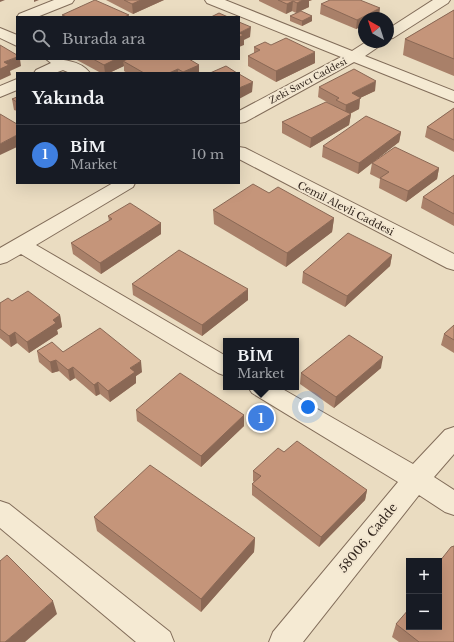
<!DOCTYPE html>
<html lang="tr">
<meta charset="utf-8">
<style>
body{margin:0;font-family:"Libre Baskerville",serif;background:#242831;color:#f1f3f6}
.controls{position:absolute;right:12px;bottom:12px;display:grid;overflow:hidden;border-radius:0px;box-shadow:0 4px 16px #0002}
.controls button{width:36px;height:36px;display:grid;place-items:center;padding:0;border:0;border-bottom:1px solid #363941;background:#171b24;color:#f1f3f6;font:20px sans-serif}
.compass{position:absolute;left:358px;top:12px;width:36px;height:36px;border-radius:50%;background:#171b24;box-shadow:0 4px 16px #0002;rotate:321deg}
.you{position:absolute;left:308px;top:407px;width:14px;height:14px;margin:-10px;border:3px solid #fff;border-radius:50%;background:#1a73e8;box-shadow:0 0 0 6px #1a73e833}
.badge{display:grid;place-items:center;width:26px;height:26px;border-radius:50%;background:#d93025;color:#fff;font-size:13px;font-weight:700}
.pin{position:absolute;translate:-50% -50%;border:2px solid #fff;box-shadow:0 1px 4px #0006}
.popup{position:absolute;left:223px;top:338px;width:76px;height:52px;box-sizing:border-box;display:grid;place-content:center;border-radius:0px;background:#171b24;filter:drop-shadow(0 1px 3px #0005);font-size:13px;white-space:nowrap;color:#9ea1a6}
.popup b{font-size:15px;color:#f1f3f6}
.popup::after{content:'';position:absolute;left:50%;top:100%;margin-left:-8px;border:8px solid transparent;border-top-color:#171b24}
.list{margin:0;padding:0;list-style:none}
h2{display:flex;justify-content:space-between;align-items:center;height:52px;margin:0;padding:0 16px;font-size:17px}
h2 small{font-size:13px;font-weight:400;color:#9ea1a6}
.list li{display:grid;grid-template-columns:26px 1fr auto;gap:12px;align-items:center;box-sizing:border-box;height:60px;padding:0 16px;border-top:1px solid #363941}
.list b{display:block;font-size:15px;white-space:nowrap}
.list p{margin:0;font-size:13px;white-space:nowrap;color:#9ea1a6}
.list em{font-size:13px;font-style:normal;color:#9ea1a6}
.icon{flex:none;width:22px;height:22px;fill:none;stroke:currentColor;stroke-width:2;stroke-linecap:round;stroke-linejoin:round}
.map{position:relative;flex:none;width:454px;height:642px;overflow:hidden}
.search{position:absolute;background:#171b24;box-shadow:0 4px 16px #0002;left:16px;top:16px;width:224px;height:44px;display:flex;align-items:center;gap:10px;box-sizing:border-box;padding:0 14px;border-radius:0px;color:#9ea1a6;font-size:15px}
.panel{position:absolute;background:#171b24;box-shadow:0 4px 16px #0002;left:16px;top:72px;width:224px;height:112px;border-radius:0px}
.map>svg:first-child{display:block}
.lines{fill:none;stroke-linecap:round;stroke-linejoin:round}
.street-casing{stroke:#826d5a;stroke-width:2}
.street{fill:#f5ead3;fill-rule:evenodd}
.wall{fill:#a98069}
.shaded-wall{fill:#8a6855}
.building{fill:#c5957a;stroke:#8a6855}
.labels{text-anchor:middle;stroke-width:4;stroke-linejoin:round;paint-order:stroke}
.far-street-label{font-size:9px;fill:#32261d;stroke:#f2e6d0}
.street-label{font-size:10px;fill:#32261d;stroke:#f2e6d0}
.near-street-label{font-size:12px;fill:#32261d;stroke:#f2e6d0}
</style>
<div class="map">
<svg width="454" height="642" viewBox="0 0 454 642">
<rect width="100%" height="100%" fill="#eadcc1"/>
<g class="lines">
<defs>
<path id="street" d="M 54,0 L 74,0 L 72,3 L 37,17 L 17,17 L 19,14 Z
M 205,0 L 225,0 L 352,51 L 366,42 L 384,42 L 381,45 L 365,56 L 454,91 L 454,102 L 354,62 L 245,122 L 239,123 L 239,111 L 341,57 L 207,3 Z
M 433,0 L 450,0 L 448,3 L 393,38 L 388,39 L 388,29 Z
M 0,28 L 17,35 L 17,46 L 0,38 Z
M 46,59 C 60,59 81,60 90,73 L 70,73 L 63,70 L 55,73 L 34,73 L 36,70 L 51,63 Z
M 17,79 L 17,90 L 0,97 L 0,86 Z
M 239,147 L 245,148 L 454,254 L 454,270 L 447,268 L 239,159 Z
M 113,183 L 135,183 L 133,187 L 36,245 L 226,356 L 226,376 L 218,373 L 21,254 L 7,262 L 0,264 L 0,248 Z
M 248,387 L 279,387 L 413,464 L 445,430 L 454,427 L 454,454 L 434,477 L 454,490 L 454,515 L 445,512 L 419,495 L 303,642 L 269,642 L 273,632 L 398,482 L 252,393 Z
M 0,501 L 9,504 L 170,632 L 174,642 L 136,642 L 0,528 Z"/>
</defs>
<use href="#street" class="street-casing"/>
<use href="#street" class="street"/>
</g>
<path class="wall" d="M 106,0 L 164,0 L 133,14 Z
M 259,0 L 312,0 L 309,1 L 309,7 L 296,13 L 292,11 L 286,14 L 259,1 Z
M 321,4 L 379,18 L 364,18 L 364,25 L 356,29 L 320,14 Z
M 454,10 L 454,76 L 403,55 L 405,39 Z
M 290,16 L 312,16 L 312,21 L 302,26 L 290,21 Z
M 271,45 L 315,63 L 276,82 L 248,66 L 248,56 L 254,54 L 254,47 Z
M 75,59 L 124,59 L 125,61 L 199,65 L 199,73 L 127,73 L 124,71 L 124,66 L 109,73 L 101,73 Z
M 319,87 L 375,91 L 360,98 L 359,109 L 350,114 L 351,114 L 349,125 L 310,148 L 282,133 L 282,122 L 334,106 L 318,97 Z
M 17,97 L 17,111 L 14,110 L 12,99 Z
M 454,108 L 454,152 L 425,137 L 427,127 Z
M 401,132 L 399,142 L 358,174 L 322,157 L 323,146 Z
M 372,163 L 439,168 L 437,179 L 406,202 L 379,188 L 380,179 L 370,174 Z
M 454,175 L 454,226 L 421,208 L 423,197 Z
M 269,193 L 334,218 L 332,232 L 286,267 L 214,224 L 213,210 Z
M 108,216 L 161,223 L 161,234 L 101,274 L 73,254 L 71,243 L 109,221 Z
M 392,255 L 390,266 L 345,307 L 302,283 L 303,272 Z
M 132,284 L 248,300 L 202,336 L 133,295 Z
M 12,301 L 60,315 L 62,327 L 57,330 L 58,334 L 29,353 L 17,343 L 11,347 L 0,338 L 0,303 Z
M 454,325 L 454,353 L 441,345 L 444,334 Z
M 37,351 L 63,352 L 142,372 L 136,376 L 136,383 L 110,402 L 100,394 L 96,396 L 75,378 L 70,381 L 59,371 L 52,373 L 39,362 Z
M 381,368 L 334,408 L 300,384 L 301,373 Z
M 136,410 L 244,415 L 244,426 L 201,467 L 137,421 Z
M 284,452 L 367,490 L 365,500 L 319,547 L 252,495 L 252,484 L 254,482 L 253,481 L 253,471 Z
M 94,517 L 255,538 L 254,552 L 201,612 L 97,531 Z
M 396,624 L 409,627 L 454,642 L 399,642 L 392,637 Z"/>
<path class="shaded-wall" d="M 0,0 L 5,0 L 0,2 Z
M 34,0 L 39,0 L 34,2 Z
M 141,0 L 164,0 L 133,14 L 132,4 Z
M 303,0 L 312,0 L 309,1 L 309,7 L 296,13 L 297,3 Z
M 293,1 L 292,11 L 286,14 L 287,4 Z
M 380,8 L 379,18 L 364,18 L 364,25 L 356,29 L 357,20 Z
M 312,16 L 312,21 L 302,26 L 302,21 Z
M 251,27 L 250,37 L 244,40 L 244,45 L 239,47 L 239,33 Z
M 315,52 L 315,63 L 276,82 L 276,71 Z
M 17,57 L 17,59 L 20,59 L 21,66 L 10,71 L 11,75 L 0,80 L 0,69 L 4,62 Z
M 116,59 L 124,59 L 125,62 L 123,61 L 124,66 L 109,73 L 105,73 L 104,65 Z
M 199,65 L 199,73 L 183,73 L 183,72 Z
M 178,69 L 178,73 L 169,73 Z
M 376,81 L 375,91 L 360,98 L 359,109 L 345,116 L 346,105 L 352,93 Z
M 253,82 L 252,92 L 239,99 L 239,88 Z
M 351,114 L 349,125 L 310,148 L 311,138 Z
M 401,132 L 399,142 L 358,174 L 359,163 Z
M 17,135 L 17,147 L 0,155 L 0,144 Z
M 439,168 L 437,179 L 406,202 L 408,191 Z
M 334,218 L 332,232 L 286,267 L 287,253 Z
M 161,223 L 161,234 L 101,274 L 100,263 Z
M 392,255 L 390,266 L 345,307 L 347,296 Z
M 248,289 L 248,300 L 202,336 L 202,325 Z
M 60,315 L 62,327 L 57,330 L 58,334 L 29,353 L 27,342 L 53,320 Z
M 15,332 L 17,343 L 11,347 L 9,336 Z
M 383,357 L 381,368 L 334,408 L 336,397 Z
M 56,360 L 59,371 L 52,373 L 50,362 Z
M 141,361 L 142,372 L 136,376 L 136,383 L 110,402 L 108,391 L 130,368 Z
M 73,367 L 75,378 L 70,381 L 68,370 Z
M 98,382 L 100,394 L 96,396 L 94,385 Z
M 244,415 L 244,426 L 201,467 L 201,456 Z
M 367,490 L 365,500 L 319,547 L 321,537 Z
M 255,538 L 254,552 L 201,612 L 201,599 Z
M 53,601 L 57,614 L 25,642 L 5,642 Z"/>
<path class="building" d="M 95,0 L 129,15 L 124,17 L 67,17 L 62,15 Z
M 124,0 L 141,0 L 132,4 Z
M 278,0 L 303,0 L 297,3 L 293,1 L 287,4 Z
M 330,0 L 360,0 L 380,8 L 357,20 L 321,4 Z
M 454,10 L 454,59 L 405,39 Z
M 301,11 L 312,16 L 302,21 L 290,16 Z
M 219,13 L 228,17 L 211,17 Z
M 239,22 L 251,27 L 239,33 Z
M 239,33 L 244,35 L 239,37 Z
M 286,38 L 315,52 L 276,71 L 248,56 L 260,50 L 254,47 L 265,42 L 271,45 Z
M 0,45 L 17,55 L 17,57 L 4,62 L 9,65 L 0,69 Z
M 93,59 L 116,59 L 104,65 Z
M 128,59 L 189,59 L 199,65 L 183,72 L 178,69 L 169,73 L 144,73 L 123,61 Z
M 226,66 L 237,73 L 210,73 Z
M 354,69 L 376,81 L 352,93 L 361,98 L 346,105 L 336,100 L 339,98 L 319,87 Z
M 239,74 L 253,82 L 239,88 Z
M 17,97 L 17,102 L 12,99 Z
M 326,102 L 351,114 L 311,138 L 282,122 Z
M 454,108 L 454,140 L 427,127 Z
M 0,114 L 17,124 L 17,135 L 0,144 Z
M 366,116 L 401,132 L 359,163 L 323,146 Z
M 395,147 L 439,168 L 408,191 L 380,178 L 389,172 L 372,163 Z
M 454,175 L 454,214 L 423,197 Z
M 253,184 L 269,193 L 278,187 L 334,218 L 287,253 L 213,210 Z
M 130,203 L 161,223 L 100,263 L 71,243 L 112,219 L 108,216 Z
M 348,233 L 392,255 L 347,296 L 303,272 Z
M 179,250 L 248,289 L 202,325 L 132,284 Z
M 28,291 L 60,315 L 53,320 L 56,323 L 27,342 L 15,332 L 9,336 L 0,329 L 0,303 L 8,298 L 12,301 Z
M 454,325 L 454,340 L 444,334 Z
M 100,328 L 141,361 L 130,368 L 135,372 L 108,391 L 98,382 L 94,385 L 73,367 L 68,370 L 56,360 L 50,362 L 37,351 L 52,342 L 63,352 Z
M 349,335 L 383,357 L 336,397 L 301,373 Z
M 180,373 L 244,415 L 201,456 L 136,410 Z
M 297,441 L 367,490 L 321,537 L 252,484 L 261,476 L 253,471 L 278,448 L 284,452 Z
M 150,465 L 255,538 L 201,599 L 94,517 Z
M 454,546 L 454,642 L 419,642 L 396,624 L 409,609 L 409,627 L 439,627 L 439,565 L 440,561 L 451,547 Z
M 7,555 L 53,601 L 5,642 L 0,642 L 0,561 Z"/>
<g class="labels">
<g class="far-street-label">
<text transform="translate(308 81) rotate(-28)" y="3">Zeki Savcı Caddesi</text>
</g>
<g class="street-label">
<text transform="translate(346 208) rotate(27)" y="4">Cemil Alevli Caddesi</text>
</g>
<g class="near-street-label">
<text transform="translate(368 538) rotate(-51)" y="4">58006. Cadde</text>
</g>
</g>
</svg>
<div class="controls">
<button>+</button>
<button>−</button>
</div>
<svg class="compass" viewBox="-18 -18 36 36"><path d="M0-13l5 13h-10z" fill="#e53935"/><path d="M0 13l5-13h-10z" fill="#9ea1a6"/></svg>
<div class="you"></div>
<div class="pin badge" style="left:261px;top:418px;background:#3f7fe0">1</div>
<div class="popup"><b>BİM</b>Market</div>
<div class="search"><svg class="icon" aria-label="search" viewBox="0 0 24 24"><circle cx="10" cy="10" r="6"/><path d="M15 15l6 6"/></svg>Burada ara</div>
<section class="panel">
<h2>Yakında<small></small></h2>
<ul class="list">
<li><span class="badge" style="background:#3f7fe0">1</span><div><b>BİM</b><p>Market</p></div><em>10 m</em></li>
</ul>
</section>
</div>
